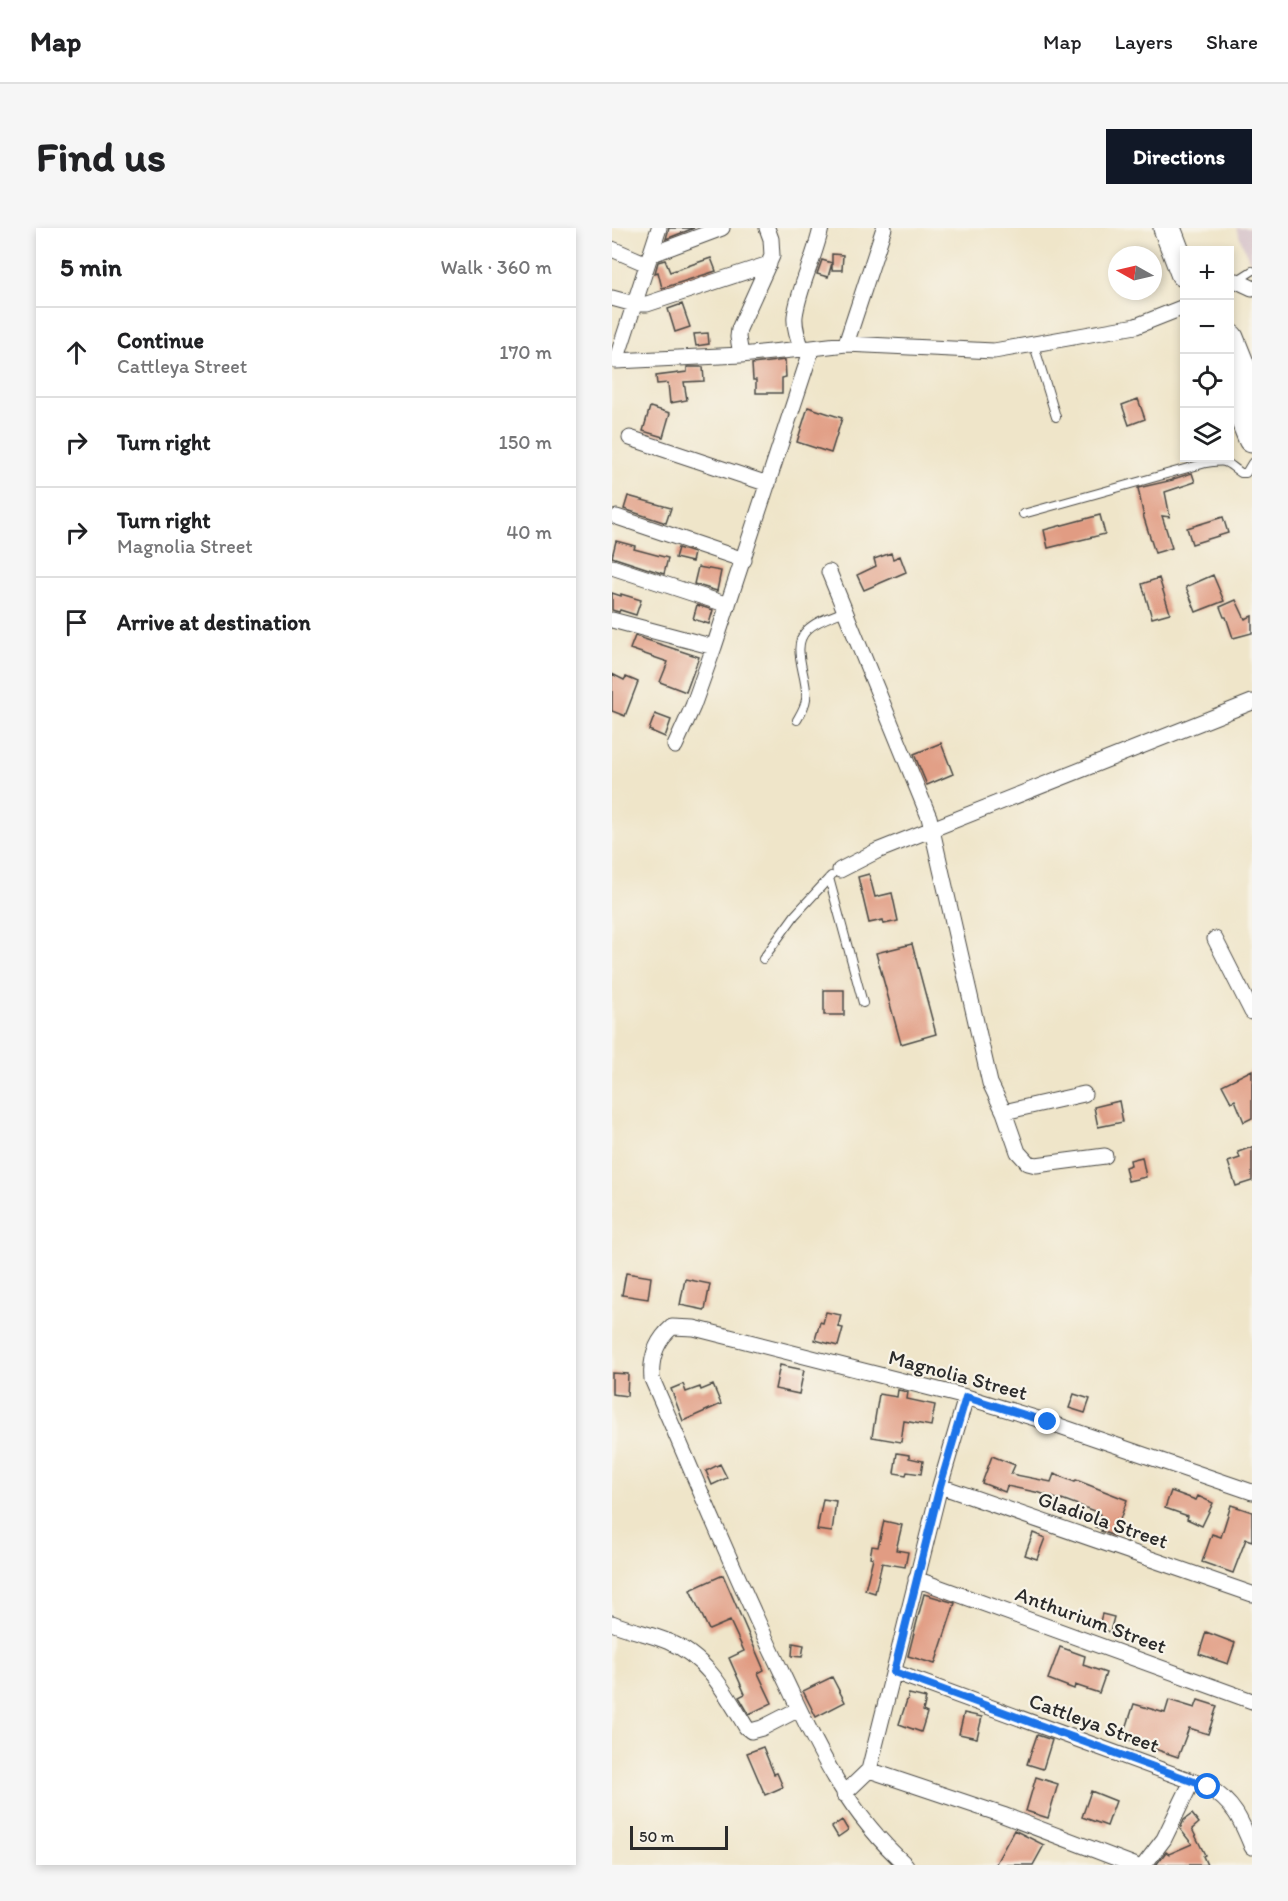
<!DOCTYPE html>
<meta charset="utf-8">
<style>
body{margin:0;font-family:Itim,sans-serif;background:#f6f6f6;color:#202124}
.controls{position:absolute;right:18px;top:18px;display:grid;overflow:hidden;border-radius:0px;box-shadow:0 3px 9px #0003}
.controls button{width:54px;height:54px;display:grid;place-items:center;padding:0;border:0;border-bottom:2px solid #e0e0e0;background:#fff;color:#202124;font:30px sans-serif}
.compass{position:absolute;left:496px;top:18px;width:54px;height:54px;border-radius:50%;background:#fff;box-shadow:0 3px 9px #0003;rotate:278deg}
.scale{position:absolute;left:18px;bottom:15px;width:98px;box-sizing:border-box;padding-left:6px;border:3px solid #2b2b2b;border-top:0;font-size:16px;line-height:21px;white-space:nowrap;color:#2b2b2b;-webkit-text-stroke:4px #f7f3e8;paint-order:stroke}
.stop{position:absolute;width:18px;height:18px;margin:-14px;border:4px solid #1a73e8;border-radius:50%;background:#fff}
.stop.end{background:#1a73e8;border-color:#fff;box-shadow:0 2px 6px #0008}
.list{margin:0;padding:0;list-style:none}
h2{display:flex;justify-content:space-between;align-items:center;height:78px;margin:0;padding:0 24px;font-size:26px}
h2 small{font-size:20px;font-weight:400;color:#757577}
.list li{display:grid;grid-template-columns:39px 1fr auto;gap:18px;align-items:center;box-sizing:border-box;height:90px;padding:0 24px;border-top:2px solid #e0e0e0}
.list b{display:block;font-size:22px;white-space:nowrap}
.list p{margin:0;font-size:20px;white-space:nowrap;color:#757577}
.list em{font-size:20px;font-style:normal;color:#757577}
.icon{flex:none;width:33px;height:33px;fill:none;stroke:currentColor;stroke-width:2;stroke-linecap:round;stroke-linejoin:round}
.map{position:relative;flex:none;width:640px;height:1637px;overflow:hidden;border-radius:0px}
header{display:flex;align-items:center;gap:36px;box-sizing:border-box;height:84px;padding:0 30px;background:#fff;border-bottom:2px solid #e0e0e0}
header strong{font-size:28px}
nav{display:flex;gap:33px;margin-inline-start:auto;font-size:21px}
.intro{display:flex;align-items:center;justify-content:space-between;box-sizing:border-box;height:144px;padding:0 36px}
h1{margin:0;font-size:42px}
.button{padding:15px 27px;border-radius:0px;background:#111827;color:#fff;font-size:21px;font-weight:700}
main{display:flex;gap:36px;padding:0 36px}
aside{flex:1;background:#fff;border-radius:0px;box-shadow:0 3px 9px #0003}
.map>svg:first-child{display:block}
.industrial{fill:#d2bdc6}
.building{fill:#e19c83}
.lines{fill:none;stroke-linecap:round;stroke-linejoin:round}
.lane-casing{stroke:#484743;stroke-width:10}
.street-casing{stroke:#484743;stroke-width:17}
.highway-casing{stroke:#484743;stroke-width:29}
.lane{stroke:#fff;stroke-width:8}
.street{stroke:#fff;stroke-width:15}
.highway{stroke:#fff;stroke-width:27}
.route{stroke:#1a73e8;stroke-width:8}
.labels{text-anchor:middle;stroke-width:4.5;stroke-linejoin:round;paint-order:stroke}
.street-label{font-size:21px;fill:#2b2b2b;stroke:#f7f3e8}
</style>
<header>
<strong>Map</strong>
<nav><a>Map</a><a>Layers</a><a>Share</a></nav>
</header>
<div class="intro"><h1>Find us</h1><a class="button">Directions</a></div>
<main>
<aside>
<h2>5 min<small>Walk · 360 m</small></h2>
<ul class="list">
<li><svg class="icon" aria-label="ahead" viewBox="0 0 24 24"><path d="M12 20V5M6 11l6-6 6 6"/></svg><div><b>Continue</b><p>Cattleya Street</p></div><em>170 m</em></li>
<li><svg class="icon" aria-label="right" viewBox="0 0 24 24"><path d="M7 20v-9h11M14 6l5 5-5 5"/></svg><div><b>Turn right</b></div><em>150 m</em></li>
<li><svg class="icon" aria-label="right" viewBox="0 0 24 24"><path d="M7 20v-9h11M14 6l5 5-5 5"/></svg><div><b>Turn right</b><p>Magnolia Street</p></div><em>40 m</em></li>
<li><svg class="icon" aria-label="arrive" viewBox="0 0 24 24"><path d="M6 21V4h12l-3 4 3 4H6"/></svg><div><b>Arrive at destination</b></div></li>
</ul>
</aside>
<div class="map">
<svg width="640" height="1637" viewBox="0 0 640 1637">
<rect width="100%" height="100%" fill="#f7f3e8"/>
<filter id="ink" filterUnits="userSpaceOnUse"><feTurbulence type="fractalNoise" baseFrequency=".0167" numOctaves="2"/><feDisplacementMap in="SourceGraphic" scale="12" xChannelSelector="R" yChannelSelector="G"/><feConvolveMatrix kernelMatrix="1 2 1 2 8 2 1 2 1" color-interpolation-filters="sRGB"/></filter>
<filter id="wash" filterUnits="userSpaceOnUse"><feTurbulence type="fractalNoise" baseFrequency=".008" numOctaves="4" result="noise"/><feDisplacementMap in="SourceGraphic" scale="24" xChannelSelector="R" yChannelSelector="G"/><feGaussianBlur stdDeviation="1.35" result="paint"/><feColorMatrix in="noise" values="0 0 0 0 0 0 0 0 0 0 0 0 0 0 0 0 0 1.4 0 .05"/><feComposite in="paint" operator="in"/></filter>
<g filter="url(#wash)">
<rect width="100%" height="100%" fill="#efe5c9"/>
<path class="industrial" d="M 624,0 L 640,0 L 640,39 Z"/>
<g id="blocks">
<path class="building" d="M 57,0 L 82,0 L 54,11 Z
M 220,26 L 231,27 L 230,42 L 220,42 Z
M 99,30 L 104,43 L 54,59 L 50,60 L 46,44 L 43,45 L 46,34 L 53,32 L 58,44 Z
M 210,32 L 220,35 L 216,49 L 205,46 Z
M 70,76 L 78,99 L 63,104 L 56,81 Z
M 96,105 L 97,116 L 84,118 L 82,106 Z
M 173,132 L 174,149 L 170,150 L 170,165 L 144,165 L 144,152 L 141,152 L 140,136 Z
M 75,139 L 91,139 L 92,153 L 72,154 L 75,172 L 58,175 L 56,155 L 45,156 L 44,148 L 75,144 Z
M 526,171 L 533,191 L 517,197 L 510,177 Z
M 38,179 L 58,185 L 51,209 L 31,203 Z
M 196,179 L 230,190 L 219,225 L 185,214 Z
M 580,245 L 583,254 L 553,264 L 558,289 L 550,288 L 560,320 L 543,325 L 532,290 L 526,260 L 561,252 L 561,251 Z
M 16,268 L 59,280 L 54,295 L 12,281 Z
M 488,287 L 493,306 L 436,320 L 432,302 Z
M 611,289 L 616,305 L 580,316 L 575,300 Z
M 4,313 L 23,318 L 22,321 L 56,330 L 52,346 L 0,329 Z
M 66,320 L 82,325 L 80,334 L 63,330 Z
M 279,325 L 281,331 L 288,328 L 294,344 L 252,362 L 245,347 L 264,338 L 262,331 Z
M 86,339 L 109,343 L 105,363 L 82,356 Z
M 601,347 L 612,373 L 584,384 L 574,359 Z
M 547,350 L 558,385 L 540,390 L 530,356 Z
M 0,365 L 9,368 L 9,366 L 29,372 L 24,387 L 8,382 L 7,384 L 0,382 Z
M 624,372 L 633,391 L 640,388 L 640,405 L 621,410 L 614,389 L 612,389 L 608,379 Z
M 85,377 L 101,382 L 97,396 L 81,391 Z
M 23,408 L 87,429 L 74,464 L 48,454 L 56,434 L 18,421 Z
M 0,446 L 12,452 L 14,449 L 26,454 L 13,488 L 0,483 Z
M 43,486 L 59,492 L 53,509 L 37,502 Z
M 329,515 L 341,546 L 315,557 L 302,526 Z
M 257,646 L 263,669 L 280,665 L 286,693 L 272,696 L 271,692 L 257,695 L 246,649 Z
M 300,716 L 324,806 L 289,816 L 264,725 Z
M 212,762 L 232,762 L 232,787 L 212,787 Z
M 640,842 L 640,890 L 632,894 L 623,872 L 619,874 L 610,857 Z
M 507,873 L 511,894 L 486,899 L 482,879 Z
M 640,919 L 640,953 L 624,958 L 616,934 L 628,930 L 626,924 Z
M 530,929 L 534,949 L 516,953 L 513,939 L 519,937 L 518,932 Z
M 14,1045 L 39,1049 L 36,1071 L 10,1067 Z
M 73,1051 L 98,1056 L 93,1082 L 68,1077 Z
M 214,1084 L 229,1087 L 226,1099 L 231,1100 L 226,1118 L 203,1112 L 208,1094 L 211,1095 Z
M 168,1137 L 192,1142 L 187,1166 L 163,1161 Z
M 0,1145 L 16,1146 L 15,1168 L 0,1166 Z
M 71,1156 L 74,1164 L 88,1159 L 89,1162 L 101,1157 L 109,1176 L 71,1193 L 59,1161 Z
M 286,1162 L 296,1164 L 295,1171 L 323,1177 L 319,1198 L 292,1193 L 289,1214 L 260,1209 L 267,1166 L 285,1169 Z
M 462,1166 L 478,1171 L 473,1185 L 457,1180 Z
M 285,1225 L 297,1227 L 297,1230 L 311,1233 L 309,1246 L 295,1244 L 294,1247 L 282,1245 Z
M 380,1228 L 403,1237 L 399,1246 L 439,1254 L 442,1246 L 463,1254 L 464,1252 L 515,1272 L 502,1308 L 489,1303 L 490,1301 L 483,1299 L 488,1286 L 482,1283 L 450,1271 L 450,1273 L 428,1265 L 395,1258 L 393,1264 L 370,1255 Z
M 108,1236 L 115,1250 L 100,1257 L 94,1243 Z
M 559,1263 L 584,1272 L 586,1268 L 601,1275 L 590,1298 L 575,1291 L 576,1288 L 553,1280 Z
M 211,1271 L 224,1273 L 220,1304 L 205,1302 Z
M 619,1277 L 640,1284 L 640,1313 L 634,1311 L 621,1345 L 590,1334 L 600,1306 L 609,1309 Z
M 272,1293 L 290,1297 L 284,1322 L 296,1324 L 293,1339 L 270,1335 L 263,1365 L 253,1362 L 261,1330 L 258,1329 L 260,1318 L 266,1319 Z
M 421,1305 L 433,1310 L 425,1331 L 413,1327 Z
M 111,1347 L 152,1442 L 146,1445 L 160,1475 L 137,1486 L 127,1469 L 133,1466 L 117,1430 L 132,1423 L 118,1393 L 97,1402 L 78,1362 Z
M 312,1366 L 343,1375 L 323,1436 L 296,1428 Z
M 490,1386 L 502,1389 L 498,1404 L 486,1401 Z
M 594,1404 L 623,1415 L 616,1436 L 587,1426 Z
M 181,1415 L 192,1417 L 190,1429 L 180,1428 Z
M 448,1419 L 473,1428 L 471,1437 L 494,1445 L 487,1465 L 463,1457 L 462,1461 L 436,1451 Z
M 220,1449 L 233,1474 L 204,1489 L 191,1463 Z
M 297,1466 L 314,1470 L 311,1483 L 315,1485 L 309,1504 L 287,1496 Z
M 557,1472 L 583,1480 L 586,1472 L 605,1478 L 596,1506 L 577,1500 L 566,1529 L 511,1510 L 522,1476 L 553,1485 Z
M 352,1485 L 370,1489 L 365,1510 L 347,1506 Z
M 425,1507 L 440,1512 L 431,1541 L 415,1536 Z
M 151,1519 L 162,1546 L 165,1545 L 171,1559 L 153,1567 L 135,1525 Z
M 424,1549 L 446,1556 L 436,1590 L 414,1583 Z
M 479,1563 L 504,1573 L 495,1598 L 470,1589 Z
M 580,1586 L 587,1595 L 580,1601 L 593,1627 L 591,1628 L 595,1637 L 544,1637 L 554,1624 L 557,1626 L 580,1616 L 568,1601 L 572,1592 Z
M 230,1592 L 236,1602 L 226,1609 L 220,1599 Z
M 402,1602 L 432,1617 L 421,1637 L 383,1637 Z"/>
</g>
</g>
<g filter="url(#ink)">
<use href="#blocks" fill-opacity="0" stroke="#484743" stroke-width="1.5"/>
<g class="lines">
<defs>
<path id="lane" d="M 618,57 L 640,43
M 422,117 L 444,189
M 411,286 L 594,235 C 617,232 612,233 629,245 L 634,245 L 640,235
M 185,492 C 189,485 193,479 194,471 C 197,450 177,419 195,402 C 205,392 221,388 233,383
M 217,650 L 251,775
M 151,731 L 183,687 L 219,648"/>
<path id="street" d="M 47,0 L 4,133 L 129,127 L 200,120
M 0,21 L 35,36
M 38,27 L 110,0
M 625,53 L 640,60
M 0,70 L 22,76 L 35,76 L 157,36
M 234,116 L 272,0
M 190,121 C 186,110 182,99 183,88 C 187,58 203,30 209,0
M 129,127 L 126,109 L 127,101 L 160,28 L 159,11 L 155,0
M 18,210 L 156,256
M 5,289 L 132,332
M 0,339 L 116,377
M 217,344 L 317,589 L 378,855 L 392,884 L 406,924 L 416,935 L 424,937 L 493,928
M 0,392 L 102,419
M 63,518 L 81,478 L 102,419 L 200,120 L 234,116 L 382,123 L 524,98 L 572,79
M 228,642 L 265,623 L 640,474
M 603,711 L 640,784
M 392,884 L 472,866
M 328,1258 L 640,1366
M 304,1351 L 640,1473
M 0,1395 C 19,1403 39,1406 57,1414 C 95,1429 114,1466 134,1499 L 139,1503 L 150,1500 L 187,1481
M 282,1444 L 596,1559 C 622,1575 629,1592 640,1619
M 257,1542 L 391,1587 L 522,1637
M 232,1566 L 257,1542 L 328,1258 L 354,1169
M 294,1637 C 233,1583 203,1515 169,1443 C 123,1348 83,1249 40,1151 C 38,1130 44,1113 60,1099 L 82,1100 L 354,1169 L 436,1194 L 640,1264
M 532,1637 L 552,1611 L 580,1553"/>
<path id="highway" d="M 555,0 L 572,45
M 618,110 L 640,165
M 618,156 L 640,211"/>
</defs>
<use href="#lane" class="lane-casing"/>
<use href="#street" class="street-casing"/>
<use href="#highway" class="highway-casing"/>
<use href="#lane" class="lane"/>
<use href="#street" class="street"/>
<use href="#highway" class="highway"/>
</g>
</g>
<g class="lines" filter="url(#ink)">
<path class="route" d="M 436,1194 L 354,1169 L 328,1258 L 282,1444 L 596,1559"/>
</g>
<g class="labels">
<g class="street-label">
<text transform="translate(346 1147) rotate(15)" y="7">Magnolia Street</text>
<text transform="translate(491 1292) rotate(19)" y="7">Gladiola Street</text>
<text transform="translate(479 1392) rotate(20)" y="7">Anthurium Street</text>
<text transform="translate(482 1495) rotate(20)" y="7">Cattleya Street</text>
</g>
</g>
</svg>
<div class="controls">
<button>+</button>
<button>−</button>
<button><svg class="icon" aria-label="locate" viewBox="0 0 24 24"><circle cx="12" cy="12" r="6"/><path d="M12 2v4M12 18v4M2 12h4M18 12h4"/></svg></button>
<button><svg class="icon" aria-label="layers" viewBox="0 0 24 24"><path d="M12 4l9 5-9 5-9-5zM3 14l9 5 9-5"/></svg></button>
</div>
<svg class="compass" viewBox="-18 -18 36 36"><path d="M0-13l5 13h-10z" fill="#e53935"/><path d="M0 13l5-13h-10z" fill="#757577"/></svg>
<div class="scale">50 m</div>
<div class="stop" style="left:596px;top:1559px"></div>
<div class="stop end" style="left:436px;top:1194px"></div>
</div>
</main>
